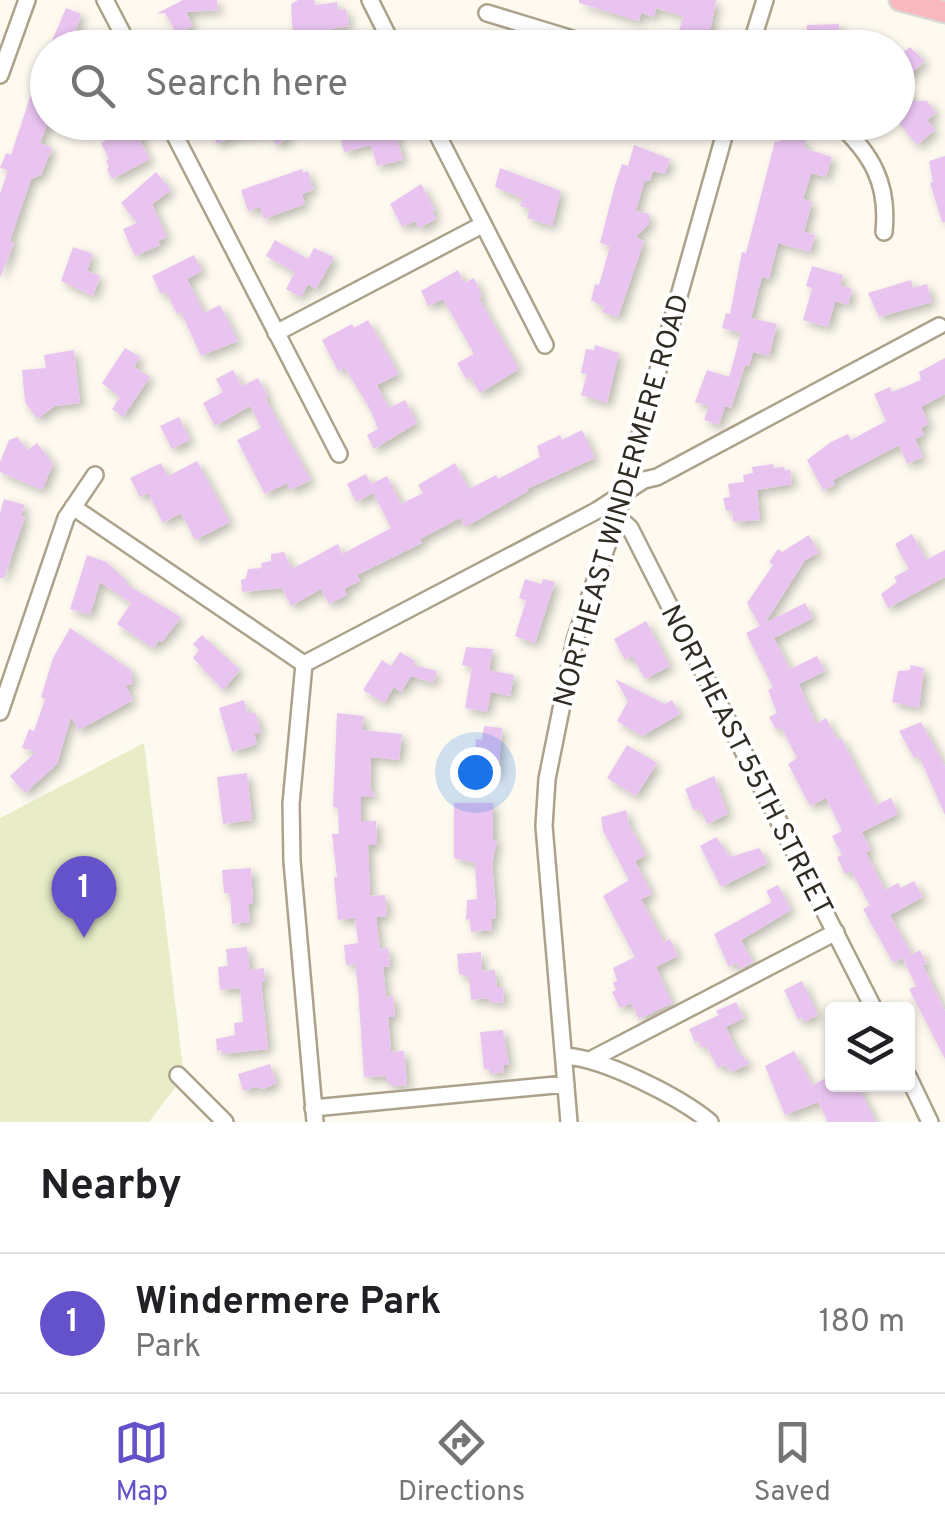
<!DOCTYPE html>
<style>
body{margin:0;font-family:Overpass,sans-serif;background:#f6f6f6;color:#202124}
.controls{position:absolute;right:30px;bottom:30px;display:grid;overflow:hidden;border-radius:10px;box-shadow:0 2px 8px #0004}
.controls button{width:90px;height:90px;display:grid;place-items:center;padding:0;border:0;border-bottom:2px solid #e0e0e0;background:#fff;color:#202124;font:50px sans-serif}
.you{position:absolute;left:475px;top:772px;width:35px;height:35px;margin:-25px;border:8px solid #fff;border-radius:50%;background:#1a73e8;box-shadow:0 0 0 15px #1a73e833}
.badge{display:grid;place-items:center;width:65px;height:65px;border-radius:50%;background:#6452cb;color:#fff;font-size:32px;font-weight:700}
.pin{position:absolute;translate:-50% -82px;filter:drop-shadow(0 2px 5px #0008)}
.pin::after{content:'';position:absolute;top:52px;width:35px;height:30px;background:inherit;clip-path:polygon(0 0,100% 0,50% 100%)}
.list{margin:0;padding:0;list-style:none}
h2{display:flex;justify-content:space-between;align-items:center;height:130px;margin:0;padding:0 40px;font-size:42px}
h2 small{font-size:32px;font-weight:400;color:#757577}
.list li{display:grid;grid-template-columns:65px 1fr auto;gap:30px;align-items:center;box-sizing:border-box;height:140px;padding:0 40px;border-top:2px solid #e0e0e0}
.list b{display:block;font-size:38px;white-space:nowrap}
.list p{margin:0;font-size:32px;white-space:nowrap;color:#757577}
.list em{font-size:32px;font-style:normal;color:#757577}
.icon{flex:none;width:55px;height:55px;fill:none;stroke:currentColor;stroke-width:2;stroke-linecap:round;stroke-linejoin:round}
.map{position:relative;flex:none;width:945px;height:1122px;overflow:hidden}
.search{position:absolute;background:#fff;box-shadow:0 2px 8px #0004;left:30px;right:30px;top:30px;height:110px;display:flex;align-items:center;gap:25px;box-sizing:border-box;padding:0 35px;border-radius:55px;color:#757577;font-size:38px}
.sheet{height:270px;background:#fff}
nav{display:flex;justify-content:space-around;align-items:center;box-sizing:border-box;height:140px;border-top:2px solid #e0e0e0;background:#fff;font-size:28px;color:#757577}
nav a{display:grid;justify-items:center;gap:5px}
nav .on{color:#6452cb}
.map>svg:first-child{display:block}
.green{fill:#e8edc8}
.building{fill:#e9c4f0;filter:url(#shadow)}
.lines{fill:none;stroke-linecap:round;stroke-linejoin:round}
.minor-casing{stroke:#aca28c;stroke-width:20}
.major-casing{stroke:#dad9d7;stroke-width:25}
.minor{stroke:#fff;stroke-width:15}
.major{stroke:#f9b8be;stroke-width:20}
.labels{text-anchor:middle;stroke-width:8;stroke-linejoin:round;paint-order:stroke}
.street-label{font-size:28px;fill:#302c23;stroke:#fff}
</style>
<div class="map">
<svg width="945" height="1122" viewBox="0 0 945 1122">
<defs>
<filter id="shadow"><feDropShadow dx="4.5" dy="4.5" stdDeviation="5" flood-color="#0004"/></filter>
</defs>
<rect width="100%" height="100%" fill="#fefaf0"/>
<path class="green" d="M 144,743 L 184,1076 L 149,1122 L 0,1122 L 0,818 Z"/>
<path class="building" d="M 183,0 L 217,0 L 218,10 L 186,12 L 193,26 L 177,34 L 165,13 L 156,14 Z
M 298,0 L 314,0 L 315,5 L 337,2 L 338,10 L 346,9 L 349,26 L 293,36 L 291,4 Z
M 579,0 L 716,0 L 708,43 L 678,35 L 683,16 L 656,8 L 654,17 L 641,13 L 639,21 L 579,3 Z
M 66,8 L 81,14 L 75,33 L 80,35 L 76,48 L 49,48 Z
M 839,24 L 840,48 L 804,48 L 807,25 Z
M 910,47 L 925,61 L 901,83 L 913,101 L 927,101 L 936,113 L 927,120 L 935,130 L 917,145 L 898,122 L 898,56 Z
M 45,52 L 48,123 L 40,143 L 52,148 L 41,175 L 31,179 L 10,241 L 14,243 L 0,278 L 0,194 L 8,170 L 0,168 L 6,153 L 11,155 Z
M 129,122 L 136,122 L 144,137 L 139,139 L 150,159 L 112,179 L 107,169 L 109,167 L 106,161 L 109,159 L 101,143 L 108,139 L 106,135 Z
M 222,122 L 282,122 L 289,138 L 276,145 L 270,132 L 234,136 L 217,144 L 210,128 Z
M 393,122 L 403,160 L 377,166 L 371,145 L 344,152 L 340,136 Z
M 782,133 L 806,140 L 804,148 L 832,157 L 826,177 L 811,173 L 803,199 L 812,202 L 804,232 L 815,235 L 810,252 L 778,243 L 769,279 L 762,277 L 751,318 L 777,324 L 769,356 L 753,352 L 749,366 L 745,365 L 731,408 L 725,406 L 719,425 L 704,420 L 709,406 L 695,402 L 707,370 L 729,377 L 741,333 L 722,328 L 726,313 L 730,314 L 742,252 L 746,253 L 775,141 L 779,142 Z
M 634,145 L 670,159 L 665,174 L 653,171 L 650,180 L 644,182 L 636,211 L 649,214 L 649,224 L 636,237 L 644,241 L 618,317 L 602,312 L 604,307 L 591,300 L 595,284 L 599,285 L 610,246 L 600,243 L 615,185 L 622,164 L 628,166 Z
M 945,156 L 945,222 L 942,222 L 930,183 L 933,182 L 929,161 Z
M 500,168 L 561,191 L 552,226 L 527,218 L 530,209 L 520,206 L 522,198 L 495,187 Z
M 302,169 L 303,173 L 308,171 L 313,190 L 302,194 L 305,204 L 264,219 L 260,207 L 248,211 L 241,190 Z
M 156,172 L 171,190 L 152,204 L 167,237 L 158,241 L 160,245 L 135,256 L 123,229 L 137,223 L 121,203 Z
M 421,184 L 435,210 L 432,211 L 436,219 L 419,228 L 415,221 L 402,227 L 390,204 Z
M 275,240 L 308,259 L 314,248 L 334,257 L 316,289 L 308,284 L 301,297 L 286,289 L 295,272 L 266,256 Z
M 73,247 L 93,254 L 87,271 L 100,276 L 93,296 L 61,281 Z
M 194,255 L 202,271 L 187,279 L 204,313 L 220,305 L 238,341 L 201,356 L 181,312 L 177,314 L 166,292 L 161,294 L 152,276 Z
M 812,266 L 843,275 L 840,285 L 852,289 L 848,305 L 835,301 L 828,327 L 803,320 L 812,288 L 806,286 Z
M 458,270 L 464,283 L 474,278 L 482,296 L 479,298 L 519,369 L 480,393 L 470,377 L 466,379 L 457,363 L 474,354 L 443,299 L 428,306 L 421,291 Z
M 911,280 L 913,288 L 927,284 L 932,302 L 879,317 L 868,293 Z
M 368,320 L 399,374 L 377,385 L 389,408 L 405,400 L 417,423 L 374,449 L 367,435 L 378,429 L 371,411 L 345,368 L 338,371 L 322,340 L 352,324 L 354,328 Z
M 595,345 L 619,353 L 607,403 L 581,395 L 587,374 L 581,373 L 586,349 L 594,350 Z
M 125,348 L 140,357 L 134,367 L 150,377 L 123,417 L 112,409 L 120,397 L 102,383 Z
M 74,350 L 80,403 L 55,406 L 37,419 L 25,402 L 22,370 L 46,368 L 44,355 Z
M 945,358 L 945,394 L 921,407 L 929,424 L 921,428 L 924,435 L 915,439 L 923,457 L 907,464 L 899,445 L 833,480 L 835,485 L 823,490 L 807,460 L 831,442 L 848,434 L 851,440 L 886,421 L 874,394 L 890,387 L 892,392 L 921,380 L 919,372 Z
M 233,370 L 242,386 L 258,378 L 268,396 L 265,398 L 311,480 L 290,490 L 287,483 L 265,494 L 237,440 L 261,428 L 250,406 L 215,426 L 203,403 L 223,392 L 216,379 Z
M 179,417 L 190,440 L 172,449 L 160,426 Z
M 582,430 L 595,458 L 527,489 L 528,491 L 465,527 L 460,518 L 420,539 L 422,543 L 357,575 L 360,581 L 344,589 L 347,595 L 329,604 L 321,589 L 291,606 L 282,588 L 242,592 L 241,580 L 246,578 L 248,569 L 262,568 L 261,563 L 271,561 L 271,554 L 284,552 L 292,569 L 338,544 L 342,554 L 391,528 L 373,493 L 356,502 L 347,484 L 366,474 L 371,484 L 387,476 L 401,504 L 423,493 L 418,485 L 455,463 L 469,489 L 496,475 L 498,479 L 540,457 L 537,446 L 560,435 L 562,440 Z
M 17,437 L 28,450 L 37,443 L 53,464 L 42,490 L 0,472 L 0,462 L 9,440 Z
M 197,461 L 230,522 L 195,540 L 181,513 L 163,523 L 148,493 L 140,497 L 130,478 L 161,463 L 168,476 Z
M 773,464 L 774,468 L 784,467 L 785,471 L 790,469 L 792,484 L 757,490 L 760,520 L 733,522 L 732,510 L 726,511 L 723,498 L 730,497 L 728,484 L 744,482 L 743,475 L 753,473 L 752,467 Z
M 4,499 L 25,505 L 21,516 L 25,517 L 4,578 L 0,578 L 0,513 Z
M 912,534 L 926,560 L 945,550 L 945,577 L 888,608 L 881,594 L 897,582 L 894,577 L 909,569 L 895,544 Z
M 809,535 L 819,553 L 805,560 L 765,623 L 805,603 L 813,618 L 774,638 L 790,669 L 817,656 L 825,671 L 799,684 L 816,724 L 826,718 L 837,740 L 841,738 L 876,805 L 891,798 L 898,814 L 862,832 L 871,850 L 866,852 L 885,890 L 898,883 L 901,888 L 914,881 L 923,897 L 890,915 L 911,954 L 893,963 L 863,909 L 870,905 L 851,871 L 845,874 L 837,857 L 842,855 L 832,836 L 842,831 L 826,798 L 810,806 L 788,764 L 797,758 L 781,727 L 776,730 L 769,717 L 777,713 L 768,690 L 773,687 L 746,633 L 760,626 L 747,603 L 773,565 L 769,562 L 778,549 L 782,552 Z
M 87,555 L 106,562 L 127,581 L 126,584 L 181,617 L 162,642 L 159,640 L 153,648 L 117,624 L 131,603 L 100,582 L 90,615 L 70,609 Z
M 525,579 L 541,584 L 543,579 L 555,582 L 535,643 L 515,636 L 526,601 L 519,598 Z
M 646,621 L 670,666 L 645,679 L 632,656 L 625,660 L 614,639 Z
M 70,628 L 131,670 L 133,683 L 126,686 L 133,700 L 79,730 L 71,717 L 57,764 L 25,793 L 10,776 L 36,752 L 22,748 L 29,729 L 34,731 L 45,699 L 41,697 L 53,658 Z
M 202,635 L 240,670 L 223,690 L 193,658 L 199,650 L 193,644 Z
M 466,647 L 493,649 L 489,670 L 514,675 L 510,696 L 491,692 L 487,712 L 465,708 L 472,667 L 462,665 Z
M 400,652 L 415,661 L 413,665 L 437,671 L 433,683 L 411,676 L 401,692 L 394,687 L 384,703 L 363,690 L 382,660 L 391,666 Z
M 911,665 L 924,668 L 919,708 L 892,702 L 898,671 L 910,670 Z
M 615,679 L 665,704 L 672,700 L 680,714 L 642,736 L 617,721 L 628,701 Z
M 244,700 L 248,714 L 255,712 L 261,732 L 254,734 L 257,744 L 232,752 L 219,708 Z
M 337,713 L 364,716 L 362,730 L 402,734 L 399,760 L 371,757 L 370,788 L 376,797 L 361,796 L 361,821 L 376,821 L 377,845 L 368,845 L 370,896 L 385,895 L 387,916 L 376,917 L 380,949 L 388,948 L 390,966 L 383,967 L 386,997 L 393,996 L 395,1017 L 388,1017 L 391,1052 L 404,1051 L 407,1085 L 391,1086 L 391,1082 L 386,1082 L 386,1076 L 364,1077 L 358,988 L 355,964 L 346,965 L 344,945 L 358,943 L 355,918 L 338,920 L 334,877 L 337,877 L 332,834 L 339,834 L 338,808 L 333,807 Z
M 921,722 L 945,766 L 945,815 L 919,756 L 914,758 L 899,731 Z
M 484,726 L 502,728 L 498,775 L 460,772 L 461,759 L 475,760 L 476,739 L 482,740 Z
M 627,745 L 657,763 L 636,796 L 607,778 Z
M 247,773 L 252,820 L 223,824 L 217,777 Z
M 714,776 L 728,814 L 707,824 L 700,809 L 694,811 L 685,789 Z
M 454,803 L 493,803 L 493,840 L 497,840 L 492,864 L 496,910 L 495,918 L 491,919 L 492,930 L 471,932 L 470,919 L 466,920 L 467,900 L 477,899 L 475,863 L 454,858 Z
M 626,810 L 629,825 L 646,855 L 635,861 L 652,894 L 641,899 L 664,942 L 670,939 L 678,956 L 656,967 L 672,1003 L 639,1019 L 631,1003 L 620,1008 L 612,992 L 616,990 L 613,983 L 617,980 L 613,968 L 635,957 L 603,896 L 629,880 L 603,831 L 601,817 Z
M 716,837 L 730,857 L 759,848 L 768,863 L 721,887 L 700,846 Z
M 251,868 L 253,904 L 248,904 L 250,922 L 232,924 L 230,893 L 224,893 L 222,870 Z
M 778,885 L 791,910 L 741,940 L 753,962 L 740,969 L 736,963 L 729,967 L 714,934 L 772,902 L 766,891 Z
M 247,947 L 250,970 L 264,968 L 265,982 L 261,982 L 268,1049 L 222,1054 L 222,1050 L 217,1051 L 216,1039 L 235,1035 L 234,1023 L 243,1022 L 240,988 L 220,990 L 218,967 L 228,966 L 226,949 Z
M 920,950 L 927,964 L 923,965 L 945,1011 L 945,1059 L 909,989 L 916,986 L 903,959 Z
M 481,952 L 482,971 L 495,970 L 497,988 L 503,987 L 504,1002 L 490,1003 L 489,998 L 471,1000 L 469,977 L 459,974 L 457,954 Z
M 802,981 L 818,1015 L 804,1022 L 802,1018 L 798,1019 L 784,990 Z
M 736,1002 L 744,1018 L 726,1027 L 737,1051 L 750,1063 L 732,1072 L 724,1065 L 718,1068 L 706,1046 L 702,1048 L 698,1041 L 695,1042 L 689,1029 L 719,1015 L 716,1011 Z
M 503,1030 L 509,1065 L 503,1065 L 504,1072 L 490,1074 L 490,1069 L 484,1069 L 480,1032 Z
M 794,1051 L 812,1085 L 832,1075 L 832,1084 L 857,1084 L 876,1122 L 828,1122 L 818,1102 L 785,1115 L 765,1066 Z
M 270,1064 L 276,1083 L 264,1089 L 255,1087 L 243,1091 L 238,1074 Z"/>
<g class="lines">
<defs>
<path id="minor" d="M 105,0 L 130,48
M 370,0 L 394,48
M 487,13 L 602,48
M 750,48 L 765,0
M 0,75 L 27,0
M 168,122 L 339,454
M 431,122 L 545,345
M 837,122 C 872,154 889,184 884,232
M 276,333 L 482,225
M 73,507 L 304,664 L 291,804 L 292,861 L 315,1122
M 617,516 L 630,528 L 874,1009
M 304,664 L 596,511 L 644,480 L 657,477 L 939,326
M 0,712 L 66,518 L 95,475
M 565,1056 C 603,1058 680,1097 710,1122
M 592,1059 L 836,932
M 178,1075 L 225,1122
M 908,1076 L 930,1122
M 313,1108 L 566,1084
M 569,1122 L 544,826 L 547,779 L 575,640 L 617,516 L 728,122"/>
<path id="major" d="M 900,0 L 945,12"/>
</defs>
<use href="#minor" class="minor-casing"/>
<use href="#major" class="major-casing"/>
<use href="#minor" class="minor"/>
<use href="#major" class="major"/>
</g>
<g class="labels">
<g class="street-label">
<text transform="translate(620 500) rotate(-74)" y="10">NORTHEAST WINDERMERE ROAD</text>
<text transform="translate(748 760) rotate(63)" y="10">NORTHEAST 55TH STREET</text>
</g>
</g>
</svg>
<div class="controls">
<button><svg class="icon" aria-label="layers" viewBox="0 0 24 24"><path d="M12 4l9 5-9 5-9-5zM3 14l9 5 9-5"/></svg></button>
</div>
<div class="you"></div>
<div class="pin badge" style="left:84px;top:938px">1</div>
<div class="search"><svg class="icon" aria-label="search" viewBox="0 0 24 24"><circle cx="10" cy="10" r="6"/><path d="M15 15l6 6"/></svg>Search here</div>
</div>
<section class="sheet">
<h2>Nearby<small></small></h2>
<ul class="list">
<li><span class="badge">1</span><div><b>Windermere Park</b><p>Park</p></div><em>180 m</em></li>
</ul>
</section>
<nav>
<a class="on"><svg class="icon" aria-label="map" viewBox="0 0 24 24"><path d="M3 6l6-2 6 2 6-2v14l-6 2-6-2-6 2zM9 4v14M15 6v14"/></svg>Map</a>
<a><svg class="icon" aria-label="directions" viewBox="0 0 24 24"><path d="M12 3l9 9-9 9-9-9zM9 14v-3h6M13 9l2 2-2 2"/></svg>Directions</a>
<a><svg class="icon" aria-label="saved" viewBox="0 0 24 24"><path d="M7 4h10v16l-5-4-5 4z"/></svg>Saved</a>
</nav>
